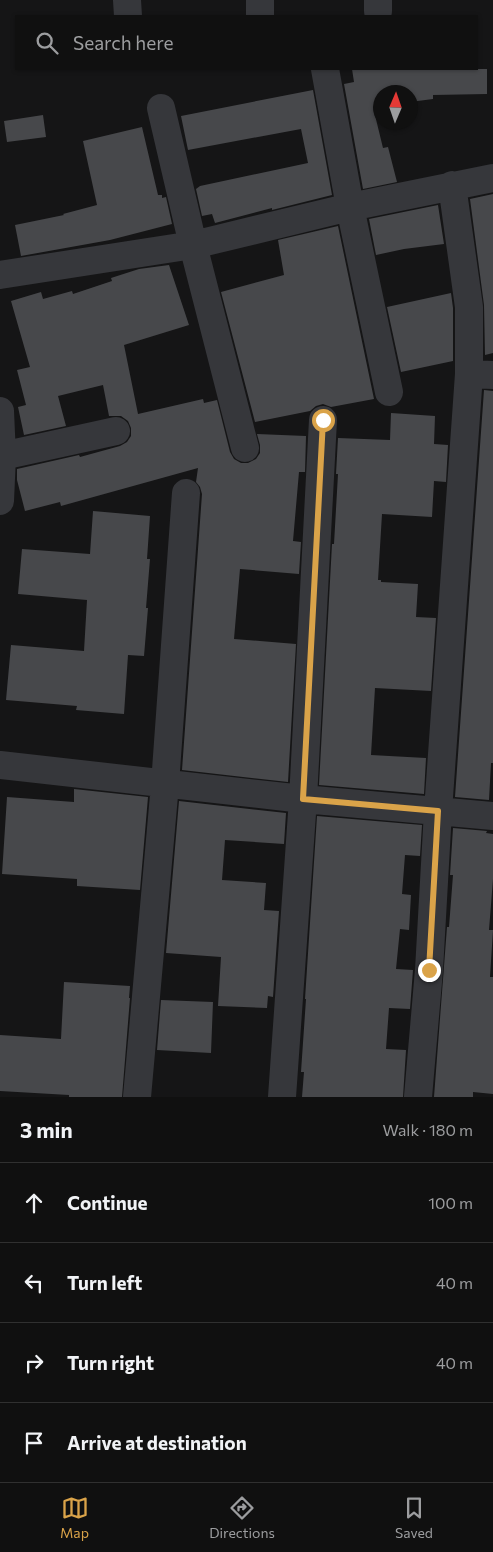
<!DOCTYPE html>
<meta charset="utf-8">
<style>
body{margin:0;font-family:Commissioner,sans-serif;background:#1e1e1e;color:#f1f3f6}
.compass{position:absolute;left:373px;top:85px;width:45px;height:45px;border-radius:50%;background:#101010;box-shadow:0 1px 4px #0004;rotate:2deg}
.stop{position:absolute;width:15px;height:15px;margin:-11px;border:4px solid #daa349;border-radius:50%;background:#fff}
.stop.end{background:#daa349;border-color:#fff;box-shadow:0 1px 5px #0008}
.list{margin:0;padding:0;list-style:none}
h2{display:flex;justify-content:space-between;align-items:center;height:65px;margin:0;padding:0 20px;font-size:21px}
h2 small{font-size:16px;font-weight:400;color:#9c9d9f}
.list li{display:grid;grid-template-columns:32px 1fr auto;gap:15px;align-items:center;box-sizing:border-box;height:80px;padding:0 20px;border-top:1px solid #303030}
.list b{display:block;font-size:19px;white-space:nowrap}
.list em{font-size:16px;font-style:normal;color:#9c9d9f}
.icon{flex:none;width:28px;height:28px;fill:none;stroke:currentColor;stroke-width:2;stroke-linecap:round;stroke-linejoin:round}
.map{position:relative;flex:none;width:493px;height:1097px;overflow:hidden}
.search{position:absolute;background:#101010;box-shadow:0 1px 4px #0004;left:15px;right:15px;top:15px;height:55px;display:flex;align-items:center;gap:12px;box-sizing:border-box;padding:0 18px;border-radius:0px;color:#9c9d9f;font-size:19px}
.sheet{height:385px;background:#101010}
nav{display:flex;justify-content:space-around;align-items:center;box-sizing:border-box;height:70px;border-top:1px solid #303030;background:#101010;font-size:14px;color:#9c9d9f}
nav a{display:grid;justify-items:center;gap:2px}
nav .on{color:#daa349}
.map>svg:first-child{display:block}
.building{fill:#47484b}
.lines{fill:none;stroke-linecap:round;stroke-linejoin:round}
.street{stroke:#36373b;stroke-width:28}
.route{stroke:#daa349;stroke-width:6}
</style>
<div class="map">
<svg width="493" height="1097" viewBox="0 0 493 1097">
<rect width="100%" height="100%" fill="#151516"/>
<path class="building" d="M 352,69 L 487,69 L 487,94 L 433,95 L 433,99 L 410,102 L 410,92 L 380,92 L 380,106 L 373,107 L 383,148 L 388,147 L 397,182 L 363,189 L 344,84 L 354,82 Z
M 313,90 L 332,195 L 272,210 L 272,208 L 215,223 L 212,214 L 202,216 L 196,189 L 200,186 L 308,163 L 301,129 L 188,150 L 181,116 Z
M 43,115 L 46,137 L 7,142 L 4,121 Z
M 142,127 L 158,195 L 162,195 L 162,198 L 166,197 L 172,224 L 110,240 L 21,256 L 15,225 L 64,215 L 63,214 L 97,205 L 83,141 Z
M 493,194 L 493,353 L 485,355 L 484,305 L 470,199 Z
M 438,205 L 444,244 L 404,249 L 376,255 L 369,219 Z
M 338,226 L 374,399 L 331,407 L 323,404 L 316,406 L 310,411 L 255,422 L 221,292 L 284,275 L 278,240 Z
M 169,265 L 189,325 L 124,345 L 138,414 L 203,399 L 204,403 L 217,400 L 230,452 L 234,459 L 241,463 L 248,463 L 256,459 L 260,453 L 260,445 L 257,434 L 306,436 L 305,472 L 299,472 L 293,541 L 301,542 L 299,574 L 240,569 L 234,639 L 296,644 L 288,782 L 182,770 L 202,494 L 200,487 L 196,482 L 198,468 L 61,506 L 60,502 L 25,511 L 17,480 L 17,469 L 79,455 L 80,457 L 120,446 L 127,442 L 131,436 L 131,428 L 128,421 L 121,416 L 109,416 L 103,385 L 58,396 L 66,426 L 24,435 L 18,407 L 26,405 L 17,370 L 30,367 L 11,301 L 41,292 L 43,299 L 72,291 L 73,294 L 112,281 L 111,278 L 139,269 Z
M 451,293 L 453,308 L 453,361 L 401,372 L 387,307 Z
M 484,390 L 493,391 L 493,763 L 491,763 L 489,800 L 455,797 Z
M 391,413 L 435,416 L 434,444 L 448,445 L 446,482 L 434,481 L 432,517 L 382,514 L 378,580 L 381,580 L 381,582 L 418,584 L 416,617 L 436,618 L 431,691 L 375,688 L 371,755 L 426,758 L 424,794 L 319,785 L 332,544 L 334,544 L 338,474 L 336,474 L 338,438 L 390,440 Z
M 93,511 L 150,516 L 147,559 L 150,559 L 146,608 L 148,608 L 144,656 L 128,655 L 124,714 L 76,710 L 77,706 L 6,700 L 11,645 L 84,651 L 87,600 L 18,594 L 22,549 L 90,554 Z
M 74,789 L 148,797 L 140,890 L 77,886 L 77,879 L 2,874 L 7,797 L 74,802 Z
M 179,801 L 286,813 L 284,844 L 225,840 L 222,880 L 266,883 L 264,910 L 279,911 L 273,997 L 268,996 L 267,1008 L 218,1006 L 221,957 L 166,953 Z
M 317,816 L 422,825 L 420,856 L 405,855 L 402,894 L 411,895 L 409,930 L 400,929 L 396,969 L 413,970 L 410,1009 L 389,1008 L 386,1049 L 406,1050 L 403,1097 L 302,1097 L 304,1072 L 301,1072 L 306,999 L 305,999 Z
M 453,828 L 487,831 L 486,833 L 493,834 L 493,879 L 489,930 L 493,930 L 490,977 L 493,977 L 493,1094 L 473,1092 L 473,1097 L 434,1097 L 447,927 L 449,927 L 453,875 L 450,875 Z
M 64,982 L 130,986 L 129,998 L 130,998 L 122,1097 L 69,1097 L 69,1095 L 0,1091 L 0,1035 L 61,1039 Z
M 161,1000 L 213,1002 L 211,1053 L 157,1050 Z"/>
<g class="lines">
<path class="street" d="M 127,0 L 128,16
M 260,0 L 260,16
M 378,0 L 378,11
M 325,69 L 350,207 L 389,392
M 161,108 L 193,245 L 245,448
M 452,185 L 469,307 L 469,374 L 493,375
M 0,275 L 193,245 L 350,207 L 493,178
M 0,411 L 2,456 L 0,501
M 2,456 L 116,431
M 0,765 L 303,799 L 493,816
M 137,1097 L 165,784 L 186,493
M 282,1097 L 303,799 L 323,420
M 418,1097 L 429,970 L 438,811 L 469,374"/>
</g>
<g class="lines">
<path class="route" d="M 323,420 L 303,799 L 438,811 L 429,970"/>
</g>
</svg>
<svg class="compass" viewBox="-18 -18 36 36"><path d="M0-13l5 13h-10z" fill="#e53935"/><path d="M0 13l5-13h-10z" fill="#9c9d9f"/></svg>
<div class="stop" style="left:323px;top:420px"></div>
<div class="stop end" style="left:429px;top:970px"></div>
<div class="search"><svg class="icon" aria-label="search" viewBox="0 0 24 24"><circle cx="10" cy="10" r="6"/><path d="M15 15l6 6"/></svg>Search here</div>
</div>
<section class="sheet">
<h2>3 min<small>Walk · 180 m</small></h2>
<ul class="list">
<li><svg class="icon" aria-label="ahead" viewBox="0 0 24 24"><path d="M12 20V5M6 11l6-6 6 6"/></svg><div><b>Continue</b></div><em>100 m</em></li>
<li><svg class="icon" aria-label="left" viewBox="0 0 24 24"><path d="M17 20v-9H6M10 6l-5 5 5 5"/></svg><div><b>Turn left</b></div><em>40 m</em></li>
<li><svg class="icon" aria-label="right" viewBox="0 0 24 24"><path d="M7 20v-9h11M14 6l5 5-5 5"/></svg><div><b>Turn right</b></div><em>40 m</em></li>
<li><svg class="icon" aria-label="arrive" viewBox="0 0 24 24"><path d="M6 21V4h12l-3 4 3 4H6"/></svg><div><b>Arrive at destination</b></div></li>
</ul>
</section>
<nav>
<a class="on"><svg class="icon" aria-label="map" viewBox="0 0 24 24"><path d="M3 6l6-2 6 2 6-2v14l-6 2-6-2-6 2zM9 4v14M15 6v14"/></svg>Map</a>
<a><svg class="icon" aria-label="directions" viewBox="0 0 24 24"><path d="M12 3l9 9-9 9-9-9zM9 14v-3h6M13 9l2 2-2 2"/></svg>Directions</a>
<a><svg class="icon" aria-label="saved" viewBox="0 0 24 24"><path d="M7 4h10v16l-5-4-5 4z"/></svg>Saved</a>
</nav>
